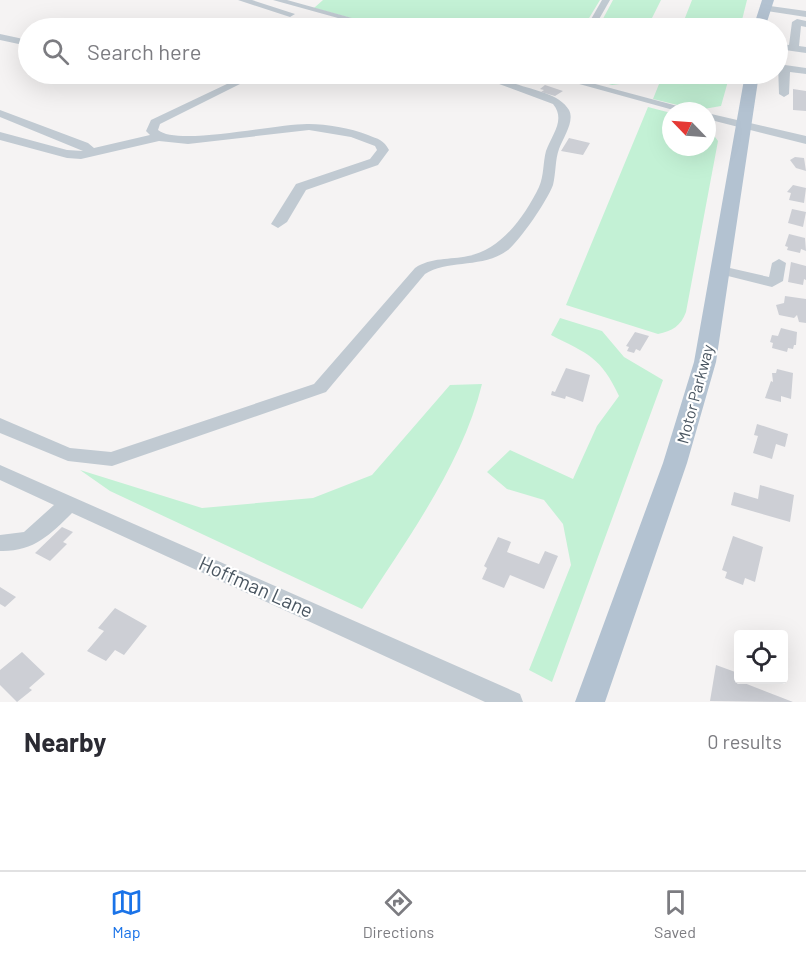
<!DOCTYPE html>
<style>
body{margin:0;font-family:Barlow,sans-serif;background:#f2f2f3;color:#2b2b33}
.controls{position:absolute;right:18px;bottom:18px;display:grid;overflow:hidden;border-radius:6px;box-shadow:0 6px 24px #0002}
.controls button{width:54px;height:54px;display:grid;place-items:center;padding:0;border:0;border-bottom:2px solid #e1e1e2;background:#fff;color:#2b2b33;font:30px sans-serif}
.compass{position:absolute;left:662px;top:102px;width:54px;height:54px;border-radius:50%;background:#fff;box-shadow:0 6px 24px #0002;rotate:295deg}
.list{margin:0;padding:0;list-style:none}
h2{display:flex;justify-content:space-between;align-items:center;height:78px;margin:0;padding:0 24px;font-size:26px}
h2 small{font-size:20px;font-weight:400;color:#7c7c81}
.icon{flex:none;width:33px;height:33px;fill:none;stroke:currentColor;stroke-width:2;stroke-linecap:round;stroke-linejoin:round}
.map{position:relative;flex:none;width:806px;height:702px;overflow:hidden}
.search{position:absolute;background:#fff;box-shadow:0 6px 24px #0002;left:18px;right:18px;top:18px;height:66px;display:flex;align-items:center;gap:15px;box-sizing:border-box;padding:0 21px;border-radius:33px;color:#7c7c81;font-size:22px}
.sheet{height:168px;background:#fff}
nav{display:flex;justify-content:space-around;align-items:center;box-sizing:border-box;height:84px;border-top:2px solid #e1e1e2;background:#fff;font-size:16px;color:#7c7c81}
nav a{display:grid;justify-items:center;gap:3px}
nav .on{color:#1a73e8}
.map>svg:first-child{display:block}
.green{fill:#c3f1d5}
.building{fill:#cdcfd5}
.lines{fill:none;stroke-linecap:round;stroke-linejoin:round}
.minor{fill:#c1cad2;fill-rule:evenodd}
.major{fill:#b3c2d1;fill-rule:evenodd}
.labels{text-anchor:middle;stroke-width:4.5;stroke-linejoin:round;paint-order:stroke}
.street-label{font-size:16px;fill:#4a5661;stroke:#fff}
.near-street-label{font-size:20px;fill:#4a5661;stroke:#fff}
</style>
<div class="map">
<svg width="806" height="702" viewBox="0 0 806 702">
<rect width="100%" height="100%" fill="#f5f3f3"/>
<path class="green" d="M 323,0 L 600,0 L 583,28 L 388,28 L 314,8 Z
M 613,0 L 661,0 L 647,28 L 598,28 Z
M 692,0 L 747,0 L 740,28 L 681,28 Z
M 576,74 L 625,74 L 620,84 L 612,85 Z
M 663,74 L 730,74 L 721,106 L 698,110 L 653,99 Z
M 648,107 L 671,113 L 671,147 L 707,147 L 707,126 L 718,141 L 686,312 C 681,326 672,331 658,334 L 566,305 Z
M 560,318 L 602,331 L 624,357 L 663,380 L 552,682 L 529,670 L 571,565 L 563,524 L 544,500 L 507,489 L 487,472 L 510,450 L 573,479 L 597,426 L 619,396 C 601,357 588,354 551,335 Z
M 482,384 C 463,463 406,541 362,609 L 110,491 L 80,470 L 202,508 L 313,498 L 372,475 L 450,385 Z"/>
<path class="building" d="M 545,85 L 563,91 L 555,96 L 541,92 L 544,90 L 540,89 Z
M 793,89 L 806,91 L 806,111 L 793,110 Z
M 569,138 L 590,143 L 583,155 L 561,151 Z
M 795,157 L 804,158 L 806,171 L 796,168 L 790,160 Z
M 793,185 L 806,188 L 804,203 L 789,200 L 791,193 L 787,192 Z
M 792,209 L 806,212 L 803,227 L 788,223 Z
M 789,234 L 805,238 L 806,251 L 801,249 L 800,253 L 787,250 L 788,247 L 785,246 Z
M 791,262 L 806,266 L 806,280 L 804,279 L 803,285 L 788,282 Z
M 785,296 L 806,299 L 806,323 L 799,322 L 797,315 L 794,318 L 779,315 L 776,305 L 784,303 Z
M 781,328 L 797,332 L 796,345 L 794,345 L 793,349 L 788,348 L 787,352 L 772,348 L 773,343 L 770,342 L 772,335 L 778,336 Z
M 635,332 L 649,336 L 640,351 L 636,349 L 634,353 L 627,351 L 629,347 L 626,346 Z
M 566,368 L 590,375 L 583,402 L 566,396 L 565,399 L 551,395 L 552,391 L 555,392 Z
M 777,369 L 793,373 L 791,399 L 781,396 L 781,402 L 765,398 L 771,381 L 773,382 L 772,373 L 776,373 Z
M 757,424 L 788,434 L 785,447 L 776,444 L 772,459 L 753,453 L 758,436 L 754,435 Z
M 760,485 L 794,495 L 790,522 L 731,505 L 734,492 L 758,499 Z
M 62,527 L 73,532 L 63,542 L 67,544 L 50,561 L 35,553 Z
M 733,536 L 763,547 L 755,582 L 745,578 L 743,585 L 725,578 L 727,572 L 722,570 Z
M 498,537 L 511,542 L 507,552 L 539,564 L 545,551 L 558,556 L 544,589 L 510,575 L 504,588 L 482,579 L 487,568 L 484,566 Z
M 0,587 L 16,597 L 5,607 L 0,604 Z
M 115,608 L 147,626 L 124,655 L 115,650 L 106,661 L 87,651 L 104,631 L 98,628 Z
M 22,652 L 45,674 L 29,688 L 32,690 L 17,702 L 0,685 L 0,670 Z
M 716,665 L 738,673 L 739,681 L 793,702 L 710,701 Z"/>
<g class="lines">
<path class="minor" d="M 238,0 L 252,0 L 295,14 L 290,17 Z
M 273,0 L 287,0 L 388,28 L 374,28 Z
M 602,0 L 610,0 L 594,28 L 586,28 Z
M 763,5 L 806,11 L 806,17 L 760,10 L 760,6 Z
M 797,19 L 806,21 L 806,27 L 801,26 L 799,46 L 806,47 L 806,53 L 778,49 L 778,43 L 789,45 L 792,22 Z
M 0,34 L 28,40 L 28,46 L 0,40 Z
M 778,64 L 806,68 L 806,74 L 790,72 L 789,94 L 784,97 L 779,94 Z
M 248,74 L 260,74 L 160,124 L 158,130 C 178,147 279,123 309,124 C 327,124 350,128 368,135 C 378,139 384,140 389,150 L 378,165 L 306,190 L 287,222 L 278,228 L 271,224 L 296,184 L 370,159 L 377,150 L 375,146 L 351,137 L 309,130 L 188,144 L 159,141 L 81,159 L 67,158 L 0,140 L 0,132 L 67,150 L 83,151 L 0,117 L 0,110 L 88,143 L 94,148 L 150,135 L 146,131 L 151,120 Z
M 472,74 L 486,74 L 507,81 L 520,74 L 532,74 L 516,84 C 533,90 560,94 569,110 C 575,121 563,138 559,149 C 555,160 556,173 553,185 C 547,201 521,239 508,250 C 483,269 448,259 425,274 L 326,392 L 112,466 L 68,461 L 0,433 L 0,418 L 70,448 L 111,452 L 314,384 L 415,268 C 431,257 450,260 468,256 C 501,250 525,216 539,187 C 544,176 543,162 546,151 C 552,134 566,120 553,104 Z
M 543,74 L 558,74 L 696,111 L 677,111 Z
M 707,113 L 806,136 L 806,144 L 707,119 Z
M 779,259 L 786,263 L 783,281 L 772,287 L 716,273 L 714,270 L 721,266 L 769,277 L 772,263 Z
M 0,465 L 520,694 L 523,702 L 485,702 L 72,513 C 50,535 33,552 0,551 L 0,535 L 24,532 L 54,505 L 0,480 Z"/>
<path class="major" d="M 762,0 L 774,0 L 765,28 L 753,28 Z
M 745,74 L 759,74 L 716,362 L 687,463 L 605,702 L 575,702 L 663,463 L 694,362 Z"/>
</g>
<g class="labels">
<g class="street-label">
<text transform="translate(695 394) rotate(-75)" y="6">Motor Parkway</text>
</g>
<g class="near-street-label">
<text transform="translate(256 587) rotate(24)" y="7">Hoffman Lane</text>
</g>
</g>
</svg>
<div class="controls">
<button><svg class="icon" aria-label="locate" viewBox="0 0 24 24"><circle cx="12" cy="12" r="6"/><path d="M12 2v4M12 18v4M2 12h4M18 12h4"/></svg></button>
</div>
<svg class="compass" viewBox="-18 -18 36 36"><path d="M0-13l5 13h-10z" fill="#e53935"/><path d="M0 13l5-13h-10z" fill="#7c7c81"/></svg>
<div class="search"><svg class="icon" aria-label="search" viewBox="0 0 24 24"><circle cx="10" cy="10" r="6"/><path d="M15 15l6 6"/></svg>Search here</div>
</div>
<section class="sheet">
<h2>Nearby<small>0 results</small></h2>
<ul class="list">
</ul>
</section>
<nav>
<a class="on"><svg class="icon" aria-label="map" viewBox="0 0 24 24"><path d="M3 6l6-2 6 2 6-2v14l-6 2-6-2-6 2zM9 4v14M15 6v14"/></svg>Map</a>
<a><svg class="icon" aria-label="directions" viewBox="0 0 24 24"><path d="M12 3l9 9-9 9-9-9zM9 14v-3h6M13 9l2 2-2 2"/></svg>Directions</a>
<a><svg class="icon" aria-label="saved" viewBox="0 0 24 24"><path d="M7 4h10v16l-5-4-5 4z"/></svg>Saved</a>
</nav>
